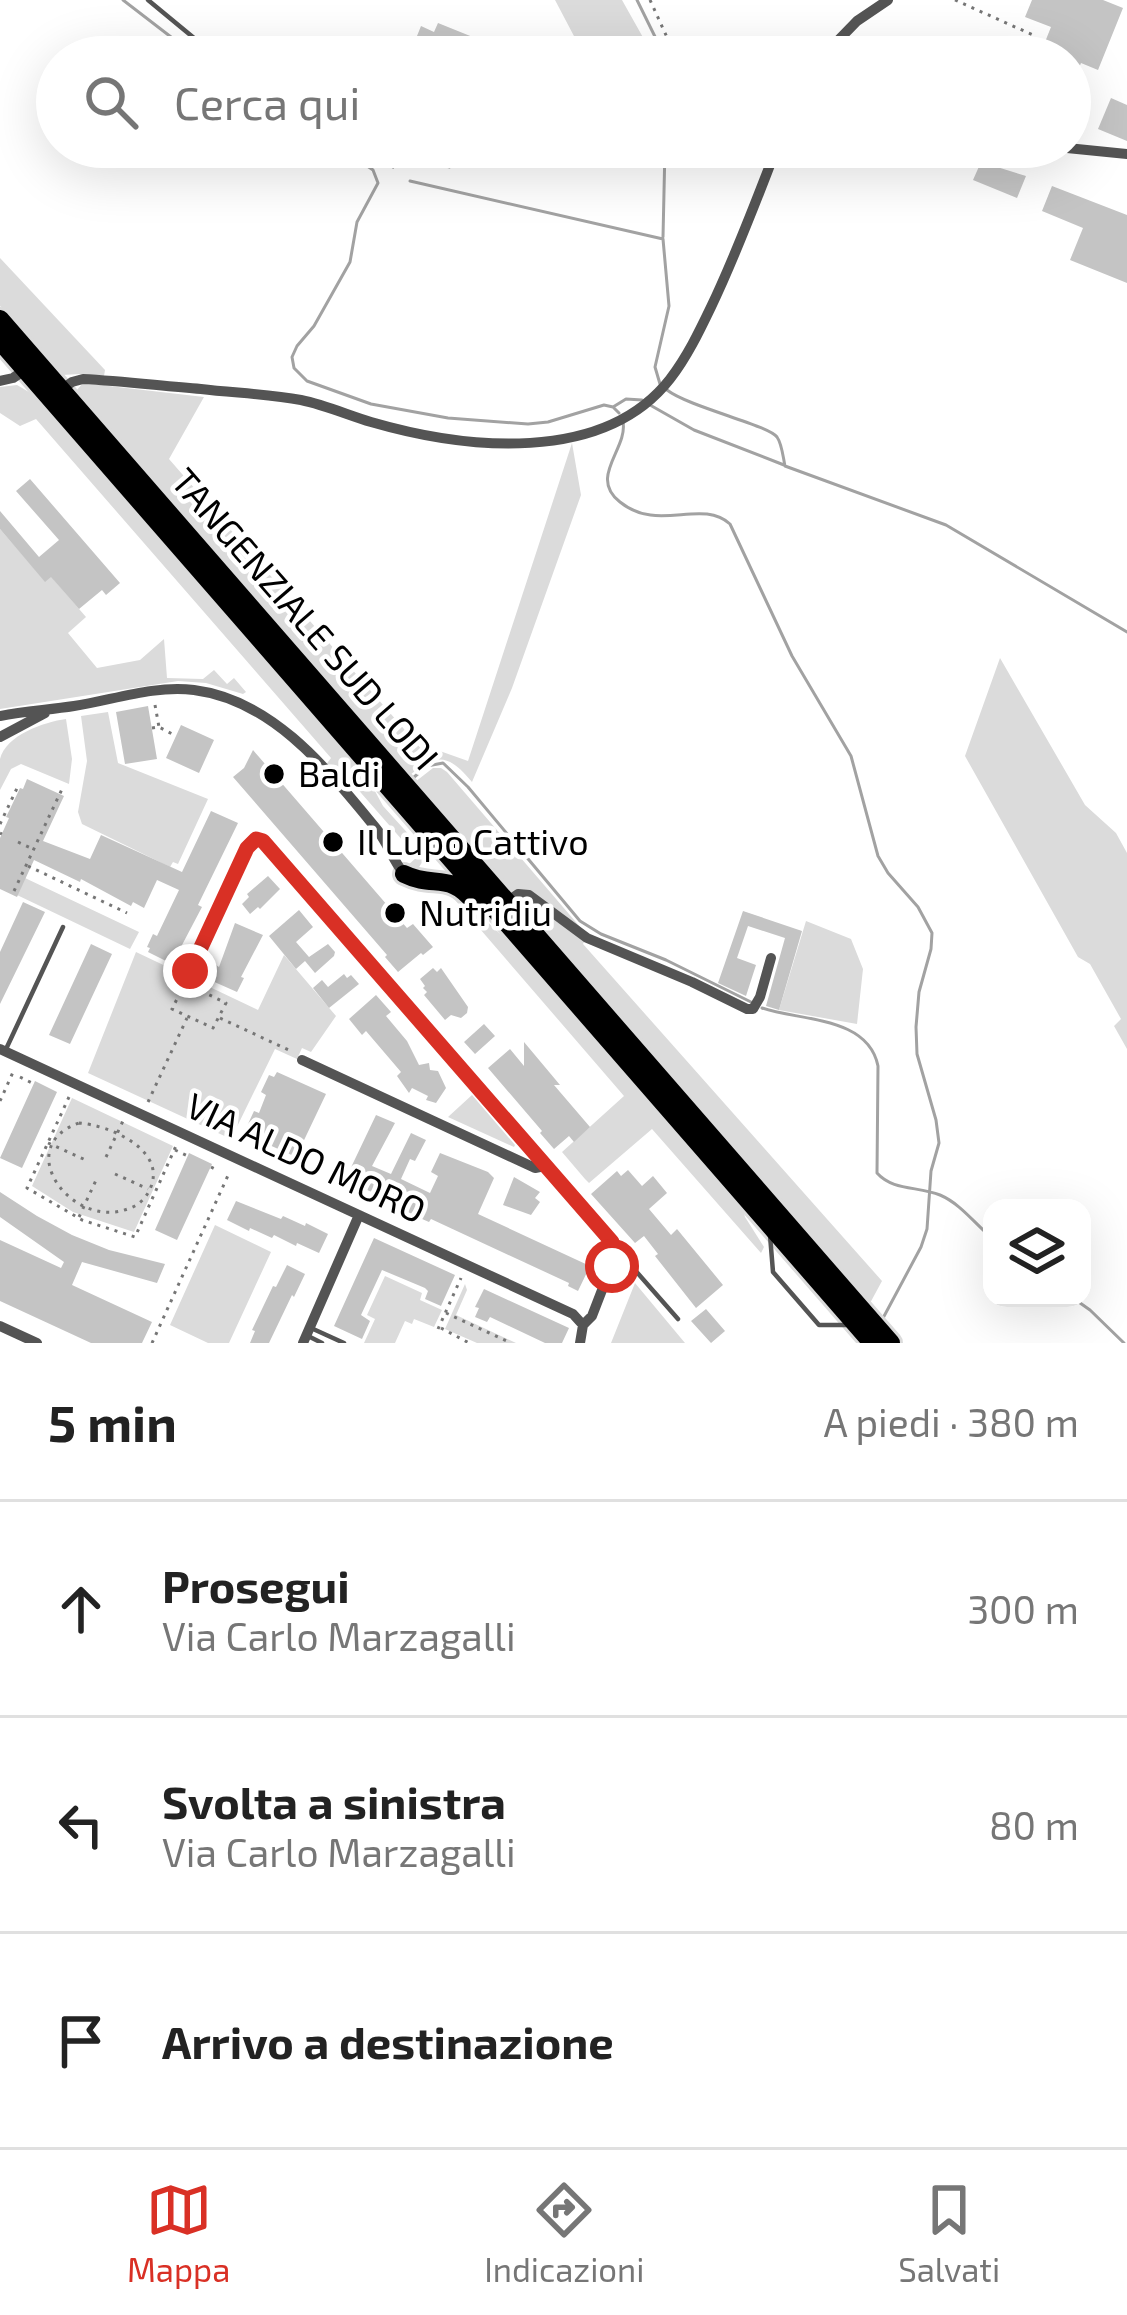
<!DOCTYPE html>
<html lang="it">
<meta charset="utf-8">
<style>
body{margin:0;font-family:"Exo 2",sans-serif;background:#f6f6f6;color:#222}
.controls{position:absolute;right:36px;bottom:36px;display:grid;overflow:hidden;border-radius:24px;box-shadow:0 12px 48px #0002}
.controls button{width:108px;height:108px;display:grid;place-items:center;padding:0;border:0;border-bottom:3px solid #e0e0e0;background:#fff;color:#222;font:60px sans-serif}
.stop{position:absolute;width:36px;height:36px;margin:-27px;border:9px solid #d93025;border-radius:50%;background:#fff}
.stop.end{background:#d93025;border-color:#fff;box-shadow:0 3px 12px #0008}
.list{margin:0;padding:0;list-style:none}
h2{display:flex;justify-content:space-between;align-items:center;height:156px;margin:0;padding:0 48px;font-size:51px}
h2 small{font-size:39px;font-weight:400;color:#767676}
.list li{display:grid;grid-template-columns:78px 1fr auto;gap:36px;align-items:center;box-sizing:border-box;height:216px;padding:0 48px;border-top:3px solid #e0e0e0}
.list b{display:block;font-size:45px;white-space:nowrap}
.list p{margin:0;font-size:39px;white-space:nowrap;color:#767676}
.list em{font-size:39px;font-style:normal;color:#767676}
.icon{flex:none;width:66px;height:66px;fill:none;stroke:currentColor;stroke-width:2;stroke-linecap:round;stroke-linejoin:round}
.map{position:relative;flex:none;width:1127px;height:1343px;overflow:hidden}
.search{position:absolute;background:#fff;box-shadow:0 12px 48px #0002;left:36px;right:36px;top:36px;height:132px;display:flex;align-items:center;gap:30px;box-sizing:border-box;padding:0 42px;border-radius:66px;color:#767676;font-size:45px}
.sheet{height:804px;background:#fff}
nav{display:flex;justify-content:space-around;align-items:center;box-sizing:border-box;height:168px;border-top:3px solid #e0e0e0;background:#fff;font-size:33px;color:#767676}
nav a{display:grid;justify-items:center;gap:6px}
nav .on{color:#d93025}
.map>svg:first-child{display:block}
.green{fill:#dbdbdb}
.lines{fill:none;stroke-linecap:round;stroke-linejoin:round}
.stream{stroke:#a2a2a2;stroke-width:3}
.building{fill:#c4c4c4}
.highway-casing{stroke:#dbdbdb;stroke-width:24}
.path{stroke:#767676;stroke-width:3;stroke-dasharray:3 6;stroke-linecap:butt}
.lane{stroke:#545454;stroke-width:4.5}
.street{stroke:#545454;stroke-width:10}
.highway{stroke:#000;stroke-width:18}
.route{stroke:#d93025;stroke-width:15}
.poi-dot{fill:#000;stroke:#fff;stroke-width:4.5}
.labels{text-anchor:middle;stroke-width:9;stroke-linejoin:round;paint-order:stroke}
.street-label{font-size:36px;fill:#000;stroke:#fff}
.poi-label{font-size:36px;fill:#000;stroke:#fff;text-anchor:start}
</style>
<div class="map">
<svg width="1127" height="1343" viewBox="0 0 1127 1343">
<rect width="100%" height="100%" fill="#fff"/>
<path class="green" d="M 555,0 L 622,0 L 654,57 L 585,57 Z
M 0,258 L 105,370 L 104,376 L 80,374 L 62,375 L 56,370 L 0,306 Z
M 83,383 L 204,397 L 169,459 L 424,752 L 437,750 L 468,761 L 572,443 L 581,495 L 512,688 L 472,782 C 450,756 438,751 410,775 L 79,399 L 76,391 Z
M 17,385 L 34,395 L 369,780 L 383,806 L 423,850 L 425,858 L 419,867 L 411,870 L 407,866 L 417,857 L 341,770 L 333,776 L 325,766 L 331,758 L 36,419 L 20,426 L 0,413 L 0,387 Z
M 0,529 L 45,581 L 54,574 L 54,580 L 86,617 L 68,633 L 97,668 L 140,660 L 164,639 L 167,678 L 203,679 L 214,670 L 227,684 L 234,678 L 246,692 L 243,694 L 206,683 L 178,681 L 0,709 Z
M 1000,658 L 1085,805 L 1116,833 L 1127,853 L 1127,1049 L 1114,1026 L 1121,1019 L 1090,964 L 1078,957 L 965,756 Z
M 108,712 L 118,763 L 208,799 L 178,864 L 173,862 L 170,867 L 82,824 L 78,812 L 87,761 L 81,716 Z
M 66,719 L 72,759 L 69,784 L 21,764 L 11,769 L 0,790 C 0,781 0,768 0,759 C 6,735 44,722 66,719 Z
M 433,768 L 441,768 L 447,772 L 581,928 L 585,940 L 583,944 L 882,1281 L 869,1305 L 415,782 Z
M 25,878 L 139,932 L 130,949 L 17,895 Z
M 452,891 C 477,904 489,930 515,944 L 742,1204 L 745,1217 L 764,1247 L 761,1253 L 652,1129 L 589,1183 L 585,1179 L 562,1152 L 624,1096 L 449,893 Z
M 806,921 L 851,939 L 863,969 L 857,1024 L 779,1010 Z
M 136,952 L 258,1010 L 284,955 L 336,1016 L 311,1052 L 302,1048 L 297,1059 L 275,1049 L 231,1139 L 88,1073 Z
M 472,1095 L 515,1145 L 514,1147 L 448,1117 Z
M 72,1098 L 173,1146 L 134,1232 L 73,1212 L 32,1186 Z
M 215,1225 L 271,1252 L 229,1343 L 208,1343 L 170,1325 Z
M 385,1276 L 422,1293 L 420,1300 L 442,1310 L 434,1327 L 414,1319 L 412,1324 L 405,1321 L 395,1343 L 364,1343 L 375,1319 L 367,1315 Z
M 635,1283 L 685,1343 L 611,1343 Z
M 465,1284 L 467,1290 L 456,1315 L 516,1343 L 477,1343 L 445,1329 Z"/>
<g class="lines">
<path class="stream" d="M 123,0 L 197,57
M 637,0 L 665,57
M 340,147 L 373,170 L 378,183 L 357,222 L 350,262 L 314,326 L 297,346 L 292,357 L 294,368 L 307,381 L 371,404 L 448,418 L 528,424 L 548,422 L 604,405 L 613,407 L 619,413
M 410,181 L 663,239 L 669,306 L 655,367 L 660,384
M 663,237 L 665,147
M 667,390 C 689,407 768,425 777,437 C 782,444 783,457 785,466 L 946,525 L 1127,632
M 650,405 L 694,430 L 784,465
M 613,407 L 626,399 L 642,400
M 623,422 C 628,449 588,477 620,502 C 658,533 701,498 730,524 L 792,656 L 851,756 L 878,856 L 888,873 L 918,907 L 932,933 L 931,949 L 919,992 L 916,1027 L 917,1054 L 936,1120 L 939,1143 L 931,1171 L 927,1229 L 921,1247 L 882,1320
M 413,778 L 427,766 L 443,763 L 468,787 L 580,921 L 601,934 L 666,960 L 753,1003
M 762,1008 C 800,1021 868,1016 878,1066 L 877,1173 C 893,1191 918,1186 940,1195 C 961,1204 975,1224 992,1238
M 1073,1298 L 1090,1310 L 1124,1343"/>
</g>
<path class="building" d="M 1032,0 L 1103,0 L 1123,8 L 1098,70 L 1081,63 L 1070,90 L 1070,57 L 1039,57 L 1051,27 L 1025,17 Z
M 438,23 L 500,48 L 496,57 L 424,57 L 426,53 L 415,41 L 421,26 L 434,32 Z
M 1111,98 L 1127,105 L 1127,141 L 1098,129 Z
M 430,147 L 459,147 L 450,169 L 425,159 Z
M 981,162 L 1026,176 L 1017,198 L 973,180 Z
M 1052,186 L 1127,215 L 1127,283 L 1070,260 L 1083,228 L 1042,211 Z
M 30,479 L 120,583 L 106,595 L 102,590 L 79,609 L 51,577 L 45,582 L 0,529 L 0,511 L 39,557 L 59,540 L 16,491 Z
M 148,706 L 157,759 L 125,764 L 116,712 Z
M 181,725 L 214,740 L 199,773 L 166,758 Z
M 253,750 L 407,928 L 413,924 L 433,947 L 423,955 L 421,953 L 398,972 L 385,957 L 387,955 L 233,777 L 244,768 Z
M 27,779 L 64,796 L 43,841 L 90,859 L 101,835 L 182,872 L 211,811 L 238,823 L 198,905 L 202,907 L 172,964 L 148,952 L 150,948 L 147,947 L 153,934 L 157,936 L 179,890 L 157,880 L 144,908 L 133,902 L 131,906 L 81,879 L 80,882 L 34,860 L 17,897 L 0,889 L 0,838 L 9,818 L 6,817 L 10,809 L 20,788 L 23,789 Z
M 268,876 L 280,889 L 260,909 L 258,907 L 250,914 L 242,904 L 249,897 L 247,894 Z
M 23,902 L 45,912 L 0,1004 L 0,952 Z
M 299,910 L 313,927 L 296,942 L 309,957 L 328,944 L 335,952 L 334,956 L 315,973 L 305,961 L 296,969 L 269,936 Z
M 743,911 L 802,931 L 779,1010 L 766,1006 L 785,938 L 748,926 L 737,958 L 756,965 L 746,996 L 718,983 Z
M 235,923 L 263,935 L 241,977 L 244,978 L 237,992 L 210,980 L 216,965 L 219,967 Z
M 91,944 L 112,954 L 70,1044 L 49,1035 Z
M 433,968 L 437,972 L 441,968 L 468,1007 L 467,1013 L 461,1018 L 451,1015 L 445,1020 L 424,995 L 427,992 L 423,988 L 425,986 L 420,979 Z
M 344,974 L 347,978 L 351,975 L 359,984 L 329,1008 L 313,988 L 322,980 L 328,987 Z
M 376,995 L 391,1012 L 386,1016 L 407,1041 L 419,1065 L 429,1063 L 430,1070 L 438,1071 L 446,1088 L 436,1103 L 426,1100 L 428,1096 L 412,1088 L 409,1093 L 397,1076 L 401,1072 L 366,1031 L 362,1035 L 349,1019 Z
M 484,1024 L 495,1036 L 475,1054 L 464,1042 Z
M 524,1042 L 560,1085 L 554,1085 L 590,1127 L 574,1142 L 569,1136 L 554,1149 L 540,1133 L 542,1131 L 488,1068 L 510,1049 L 524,1066 Z
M 277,1072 L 326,1094 L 296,1157 L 256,1139 L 255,1143 L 242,1137 L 254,1111 L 259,1113 L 266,1095 L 261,1092 L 269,1075 L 274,1077 Z
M 35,1081 L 57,1092 L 22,1168 L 0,1158 Z
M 376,1115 L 395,1123 L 372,1166 L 391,1174 L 411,1133 L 426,1140 L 415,1161 L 410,1159 L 401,1179 L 430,1193 L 438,1176 L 431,1172 L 440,1153 L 488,1172 L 494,1178 L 478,1214 L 590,1266 L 578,1291 L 568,1286 L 569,1283 L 431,1219 L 429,1222 L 392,1206 L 394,1202 L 345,1180 Z
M 189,1153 L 212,1164 L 177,1240 L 155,1230 Z
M 628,1170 L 642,1186 L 653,1176 L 667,1193 L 649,1209 L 671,1235 L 677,1229 L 723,1285 L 696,1308 L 655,1256 L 658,1254 L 644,1236 L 635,1243 L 591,1194 L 617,1171 L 621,1176 Z
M 514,1177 L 540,1192 L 535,1198 L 540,1202 L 531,1215 L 503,1205 Z
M 0,1192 L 37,1216 L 72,1235 L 109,1250 L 165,1264 L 157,1283 L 82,1262 L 72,1285 L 152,1322 L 142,1343 L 91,1343 L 0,1301 L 0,1240 L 61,1268 L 64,1262 L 0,1217 Z
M 236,1201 L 281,1219 L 283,1216 L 305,1226 L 306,1223 L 328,1234 L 319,1253 L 297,1243 L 296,1246 L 274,1235 L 272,1238 L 250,1228 L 249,1231 L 227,1220 Z
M 374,1238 L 455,1275 L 441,1306 L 425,1299 L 428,1291 L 425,1288 L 382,1270 L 361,1315 L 370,1321 L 362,1339 L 334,1326 Z
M 287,1265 L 305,1274 L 294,1297 L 292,1295 L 269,1343 L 250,1343 L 255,1331 L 252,1330 L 273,1286 L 276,1287 Z
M 484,1289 L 569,1328 L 562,1343 L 545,1343 L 490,1317 L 487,1322 L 475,1317 L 479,1308 L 475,1307 Z
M 706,1309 L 725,1331 L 711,1343 L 691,1321 Z"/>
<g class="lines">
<defs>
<path id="highway" d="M 0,319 L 891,1343
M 0,341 L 872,1343
M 404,874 C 434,889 449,871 474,902"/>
</defs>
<use href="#highway" class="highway-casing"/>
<path class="path" d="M 650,0 L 676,57
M 955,0 L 1033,35
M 155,705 L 159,727
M 152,728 L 159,727 L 176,736
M 0,824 L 19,784
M 0,833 L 2,834
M 18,842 L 33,849
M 28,866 L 127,913
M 14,891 L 63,787
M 185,983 L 226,1003 L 213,1028 L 172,1009 Z
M 220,1018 L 293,1052
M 20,1077 L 34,1084
M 69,1097 L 27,1188 L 82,1220 L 135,1237 L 176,1146
M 0,1101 L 14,1070
M 148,1102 L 187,1018
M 79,1123 C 109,1125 168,1150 150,1189 C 146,1198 139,1205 130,1208 C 73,1232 10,1147 79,1123 Z
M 48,1143 L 88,1161
M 175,1150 L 188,1156
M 106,1157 L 123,1121
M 211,1167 L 215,1169
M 115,1174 L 148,1189
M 79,1217 L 97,1178
M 446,1313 L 511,1343
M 441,1328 L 469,1343
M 438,1329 L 461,1278
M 152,1343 L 230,1171"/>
<path class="lane" d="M 148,0 L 217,57
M 369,147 L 393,166
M 7,1047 L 63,927
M 770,1235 L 773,1272 L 819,1325 L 850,1325
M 615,1254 L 627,1261 L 678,1319
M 311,1328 L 344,1343
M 306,1335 L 322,1343"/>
<path class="street" d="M 822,57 L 857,21 L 888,0
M 1010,147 L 1067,148 L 1127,154
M 0,381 L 13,378 L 25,370
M 61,390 L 72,382 L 83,379 C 122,381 162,386 201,389 C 235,393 268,394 301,400 C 325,405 348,415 371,422 C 464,449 603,465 670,379 C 687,357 699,332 711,307 C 736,255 756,201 777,147
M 0,716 C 24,711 49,710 74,706 C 113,700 154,685 194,690 C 273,700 327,769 375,827 C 387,841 392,859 404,874
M 0,737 L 45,713
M 508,901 L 518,894 L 529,895 L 587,938 L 692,982 L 747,1009 L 753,1009 L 760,997 L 771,958
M 190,971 L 247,847 L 256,839 L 263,841 L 612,1242 L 614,1259 L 592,1316 L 583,1325 L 580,1343
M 0,1049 L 573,1314 L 583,1325
M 302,1060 L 535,1168 L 545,1166
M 0,1326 L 37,1343
M 303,1343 L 359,1215"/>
<use href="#highway" class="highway"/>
</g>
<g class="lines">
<path class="route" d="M 190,971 L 247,848 L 256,839 L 263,841 L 612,1242 L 615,1254 L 612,1266"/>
</g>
<g class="poi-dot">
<circle cx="274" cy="774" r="12"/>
<circle cx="333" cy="842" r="12"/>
<circle cx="395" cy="913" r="12"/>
</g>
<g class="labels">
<g class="street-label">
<text transform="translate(305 619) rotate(49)" y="13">TANGENZIALE SUD LODI</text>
<text transform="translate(306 1158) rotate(25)" y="13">VIA ALDO MORO</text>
</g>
<g class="poi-label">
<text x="298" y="787">Baldi</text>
<text x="357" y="855">Il Lupo Cattivo</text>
<text x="419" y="926">Nutridiu</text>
</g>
</g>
</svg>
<div class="controls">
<button><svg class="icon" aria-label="layers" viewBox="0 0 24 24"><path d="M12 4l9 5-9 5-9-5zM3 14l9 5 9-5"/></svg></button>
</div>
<div class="stop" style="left:612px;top:1266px"></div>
<div class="stop end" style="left:190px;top:971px"></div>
<div class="search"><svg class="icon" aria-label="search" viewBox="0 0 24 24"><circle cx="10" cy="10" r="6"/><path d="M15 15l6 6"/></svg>Cerca qui</div>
</div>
<section class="sheet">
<h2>5 min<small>A piedi · 380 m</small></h2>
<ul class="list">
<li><svg class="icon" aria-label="ahead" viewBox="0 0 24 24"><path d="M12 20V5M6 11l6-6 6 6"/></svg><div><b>Prosegui</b><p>Via Carlo Marzagalli</p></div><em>300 m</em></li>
<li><svg class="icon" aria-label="left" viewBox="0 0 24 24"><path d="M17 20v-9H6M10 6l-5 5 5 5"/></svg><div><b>Svolta a sinistra</b><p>Via Carlo Marzagalli</p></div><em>80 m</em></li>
<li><svg class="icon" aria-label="arrive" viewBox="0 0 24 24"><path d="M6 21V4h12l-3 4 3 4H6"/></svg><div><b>Arrivo a destinazione</b></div></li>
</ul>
</section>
<nav>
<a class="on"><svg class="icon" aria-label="map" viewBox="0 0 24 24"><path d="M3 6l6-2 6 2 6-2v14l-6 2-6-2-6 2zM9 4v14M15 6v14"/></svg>Mappa</a>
<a><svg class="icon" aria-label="directions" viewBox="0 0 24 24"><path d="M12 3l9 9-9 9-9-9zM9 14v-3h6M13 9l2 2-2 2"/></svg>Indicazioni</a>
<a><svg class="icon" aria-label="saved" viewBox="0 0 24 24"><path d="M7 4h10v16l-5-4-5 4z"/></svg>Salvati</a>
</nav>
